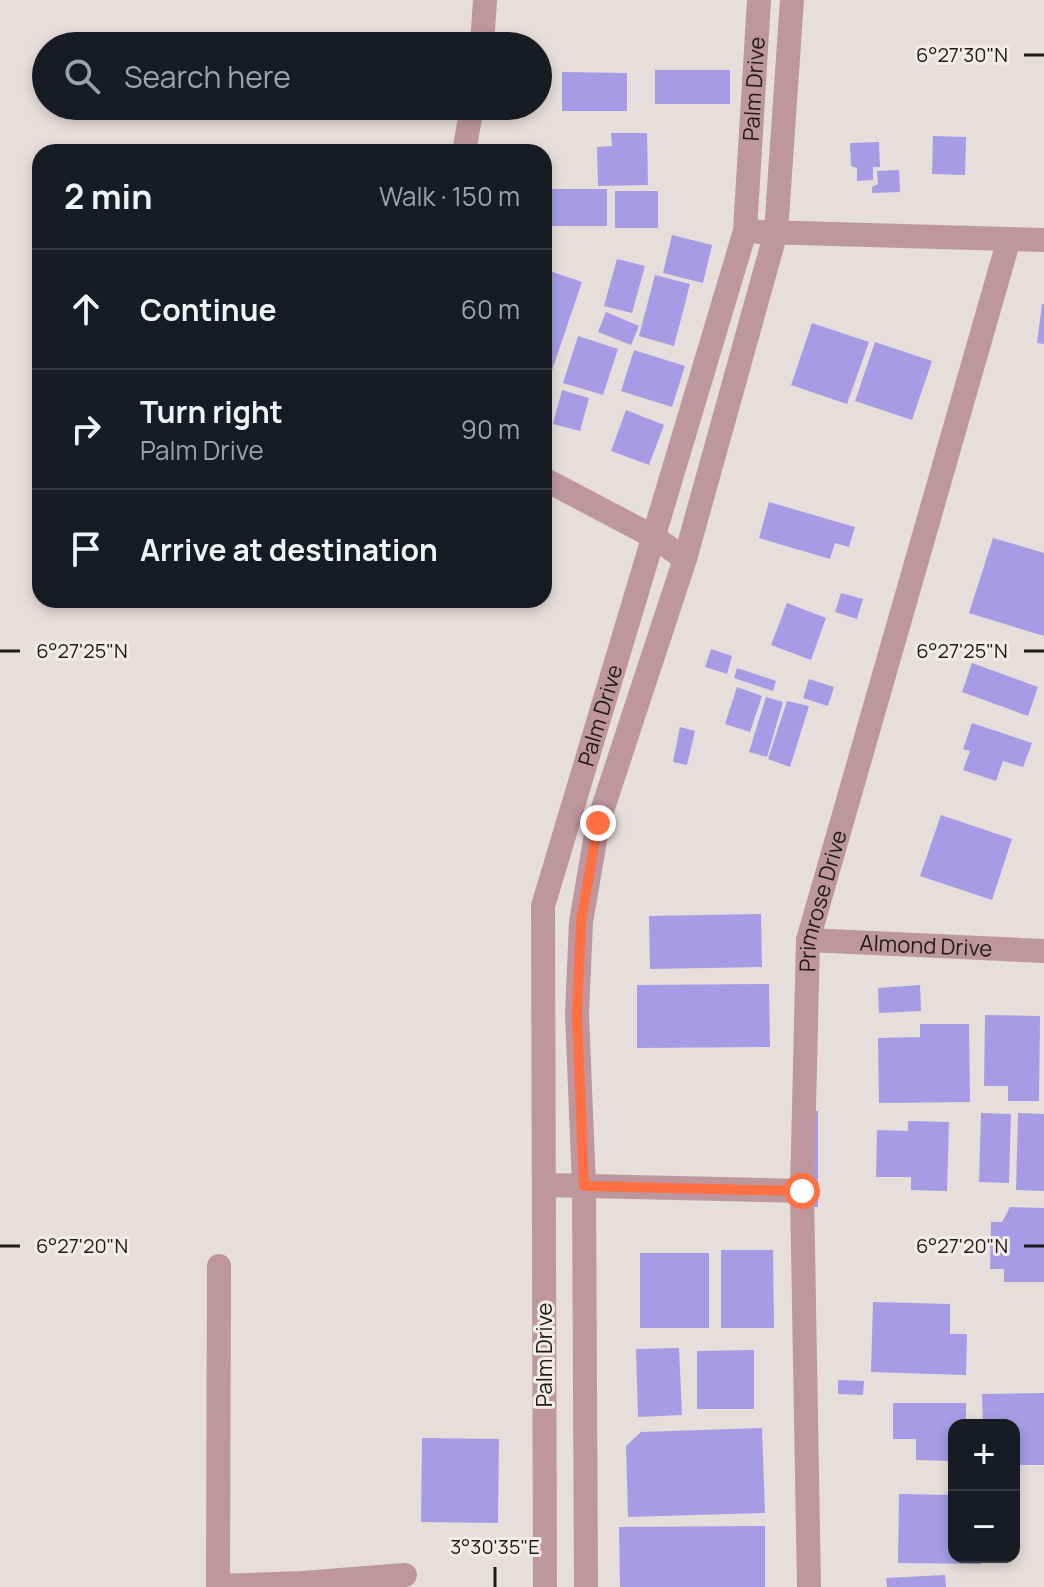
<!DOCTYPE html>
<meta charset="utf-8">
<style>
body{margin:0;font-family:Manrope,sans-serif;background:#242831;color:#f1f3f6}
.controls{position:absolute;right:24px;bottom:24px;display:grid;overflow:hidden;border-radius:16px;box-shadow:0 4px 12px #0003}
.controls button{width:72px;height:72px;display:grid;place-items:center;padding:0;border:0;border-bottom:2px solid #363941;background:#171b24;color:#f1f3f6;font:40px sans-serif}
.stop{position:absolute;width:24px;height:24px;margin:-18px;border:6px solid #ff7043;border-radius:50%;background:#fff}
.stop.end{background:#ff7043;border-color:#fff;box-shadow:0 2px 8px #0008}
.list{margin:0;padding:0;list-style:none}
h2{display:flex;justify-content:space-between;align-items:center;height:104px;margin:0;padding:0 32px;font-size:34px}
h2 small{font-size:26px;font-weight:400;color:#9ea1a6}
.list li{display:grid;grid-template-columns:52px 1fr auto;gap:24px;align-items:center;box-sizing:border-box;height:120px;padding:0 32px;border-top:2px solid #363941}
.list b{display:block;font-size:30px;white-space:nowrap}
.list p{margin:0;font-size:26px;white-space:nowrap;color:#9ea1a6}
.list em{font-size:26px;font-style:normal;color:#9ea1a6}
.icon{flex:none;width:44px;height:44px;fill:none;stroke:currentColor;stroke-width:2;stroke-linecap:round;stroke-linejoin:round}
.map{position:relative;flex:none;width:1044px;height:1587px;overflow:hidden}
.search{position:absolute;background:#171b24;box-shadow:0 4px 12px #0003;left:32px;top:32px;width:520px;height:88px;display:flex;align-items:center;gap:20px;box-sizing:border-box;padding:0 28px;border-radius:44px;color:#9ea1a6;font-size:30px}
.panel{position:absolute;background:#171b24;box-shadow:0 4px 12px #0003;left:32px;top:144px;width:520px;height:464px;border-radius:24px}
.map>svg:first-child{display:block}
.building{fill:#a79be5}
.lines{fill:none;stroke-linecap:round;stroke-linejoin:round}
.minor{stroke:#bd96a0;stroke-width:24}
.route{stroke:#ff7043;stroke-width:10}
.ticks{fill:none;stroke:#1e1b1a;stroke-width:3}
.labels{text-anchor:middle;stroke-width:6;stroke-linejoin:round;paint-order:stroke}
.street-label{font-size:22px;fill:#1e1b1a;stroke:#f3ebe7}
.ticks-label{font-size:20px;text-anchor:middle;fill:#1e1b1a;stroke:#f3ebe7;stroke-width:6;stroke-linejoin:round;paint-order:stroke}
</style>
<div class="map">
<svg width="1044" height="1587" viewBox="0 0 1044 1587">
<rect width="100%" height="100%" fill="#e6deda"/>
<path class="building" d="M 655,70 L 730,70 L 730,104 L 655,104 Z
M 562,72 L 627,73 L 627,111 L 562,111 Z
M 611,133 L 647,133 L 648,185 L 598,186 L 597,147 L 612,146 Z
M 933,136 L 966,137 L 965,175 L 932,174 Z
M 879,142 L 880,167 L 873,167 L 873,180 L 857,181 L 857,168 L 851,166 L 850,143 Z
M 899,170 L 900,192 L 872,193 L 872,187 L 878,184 L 877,171 Z
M 547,189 L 607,189 L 607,226 L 547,226 Z
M 615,191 L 658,191 L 658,228 L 615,228 Z
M 672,235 L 712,245 L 703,283 L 663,273 Z
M 617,259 L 645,266 L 632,313 L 604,306 Z
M 544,269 L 582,282 L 549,379 L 544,377 Z
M 655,275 L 690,284 L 674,346 L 639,336 Z
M 1042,304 L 1044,304 L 1044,344 L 1037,343 Z
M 606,312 L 639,326 L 631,345 L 598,332 Z
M 812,323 L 869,342 L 847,404 L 791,385 Z
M 578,336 L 618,349 L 603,395 L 563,383 Z
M 875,342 L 932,361 L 912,420 L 855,401 Z
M 634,350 L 685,366 L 672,407 L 621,391 Z
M 562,390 L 589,398 L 580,431 L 553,424 Z
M 626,410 L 664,425 L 649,465 L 611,451 Z
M 769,502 L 855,527 L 849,547 L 835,543 L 830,559 L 759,538 Z
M 993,538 L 1044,553 L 1044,636 L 969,613 Z
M 841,593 L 863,599 L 857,619 L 835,612 Z
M 787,603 L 826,618 L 811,660 L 771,645 Z
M 711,649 L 732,656 L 727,674 L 705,667 Z
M 972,663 L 1038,687 L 1028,716 L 962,692 Z
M 737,668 L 776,681 L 773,691 L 734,678 Z
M 809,679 L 834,687 L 828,706 L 803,698 Z
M 737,687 L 762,696 L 750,732 L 725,724 Z
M 766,697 L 783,702 L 767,757 L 749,752 Z
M 787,701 L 809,706 L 790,767 L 768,759 Z
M 972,723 L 1032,743 L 1023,767 L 1003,761 L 996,781 L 963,770 L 970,751 L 963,749 Z
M 680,727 L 695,731 L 687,765 L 673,762 Z
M 941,815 L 1012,839 L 992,900 L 920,876 Z
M 761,914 L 762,967 L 650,969 L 649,916 Z
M 769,984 L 770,1047 L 637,1048 L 637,985 Z
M 920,985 L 921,1011 L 879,1013 L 878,988 Z
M 985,1015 L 1040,1016 L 1039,1101 L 1008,1101 L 1008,1086 L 984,1086 Z
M 920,1024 L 969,1024 L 970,1102 L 879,1103 L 878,1038 L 920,1037 Z
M 811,1111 L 818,1111 L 818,1207 L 811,1207 Z
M 981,1113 L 1011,1114 L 1009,1183 L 979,1182 Z
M 1018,1113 L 1044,1114 L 1044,1191 L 1016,1190 Z
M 908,1121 L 949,1122 L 947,1191 L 911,1190 L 911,1177 L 876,1177 L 877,1130 L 908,1131 Z
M 1010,1207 L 1044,1208 L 1044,1282 L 1004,1282 L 1004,1269 L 990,1269 L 991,1222 L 1002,1222 Z
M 721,1250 L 773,1250 L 774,1328 L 721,1328 Z
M 640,1253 L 709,1253 L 709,1328 L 640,1328 Z
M 873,1302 L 950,1304 L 950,1334 L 967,1334 L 966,1375 L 871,1372 Z
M 679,1348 L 682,1415 L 638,1417 L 636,1349 Z
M 754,1350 L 754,1409 L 697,1409 L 697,1351 Z
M 838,1380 L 864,1381 L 863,1395 L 838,1394 Z
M 1044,1393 L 1044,1465 L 1014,1465 L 1014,1425 L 983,1425 L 982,1394 Z
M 893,1403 L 966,1403 L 966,1425 L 954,1425 L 954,1461 L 916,1460 L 916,1439 L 893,1439 Z
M 762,1428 L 765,1513 L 628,1517 L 626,1446 L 641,1432 Z
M 422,1438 L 499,1439 L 498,1523 L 421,1522 Z
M 899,1494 L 954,1495 L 954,1557 L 981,1557 L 981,1564 L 898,1563 Z
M 765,1526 L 765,1587 L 620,1587 L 619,1527 Z
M 945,1575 L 946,1587 L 887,1587 L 886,1578 Z"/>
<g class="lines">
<g class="minor">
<path d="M 482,46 L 485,0"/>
<path d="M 464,152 L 472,106"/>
<path d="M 759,232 L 1044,240"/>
<path d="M 544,479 L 654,537 L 685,559"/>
<path id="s1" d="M 808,940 L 1044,951"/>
<path d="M 544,1185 L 802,1191"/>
<path d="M 218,1586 L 302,1583 L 405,1575"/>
<path d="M 218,1587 L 219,1266"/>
<path id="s2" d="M 545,1587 L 543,906 L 745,231 L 759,0"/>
<path d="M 586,1587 L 584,1186 L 577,1014 L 581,922 L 598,823 L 685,559 L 776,232 L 792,0"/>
<path id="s3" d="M 809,1587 L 802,1191 L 808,940 L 1009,239"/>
</g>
</g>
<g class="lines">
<path class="route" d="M 598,823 L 581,922 L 577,1014 L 584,1186 L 802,1191"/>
</g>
<path class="ticks" d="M 1024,55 L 1044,55M 0,651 L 20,651M 1024,651 L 1044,651M 0,1246 L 20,1246M 1024,1246 L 1044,1246M 495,1567 L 495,1587"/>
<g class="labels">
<g class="street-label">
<text dy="8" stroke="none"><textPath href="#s2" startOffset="1528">Palm Drive</textPath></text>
<text dy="8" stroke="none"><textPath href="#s2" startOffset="880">Palm Drive</textPath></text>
<text dy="8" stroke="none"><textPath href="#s3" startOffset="688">Primrose Drive</textPath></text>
<text dy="8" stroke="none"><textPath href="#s1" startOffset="118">Almond Drive</textPath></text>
<text transform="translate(544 1355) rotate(-90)" y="8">Palm Drive</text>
</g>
</g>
<g class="ticks-label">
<text x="962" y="62">6°27'30"N</text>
<text x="82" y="658">6°27'25"N</text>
<text x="962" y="658">6°27'25"N</text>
<text x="82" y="1253">6°27'20"N</text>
<text x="962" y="1253">6°27'20"N</text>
<text x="495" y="1554">3°30'35"E</text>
</g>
</svg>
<div class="controls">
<button>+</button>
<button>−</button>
</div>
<div class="stop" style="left:802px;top:1191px"></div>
<div class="stop end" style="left:598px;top:823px"></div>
<div class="search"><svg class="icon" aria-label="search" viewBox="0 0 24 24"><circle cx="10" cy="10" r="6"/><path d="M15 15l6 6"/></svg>Search here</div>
<section class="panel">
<h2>2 min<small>Walk · 150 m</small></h2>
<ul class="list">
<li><svg class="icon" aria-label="ahead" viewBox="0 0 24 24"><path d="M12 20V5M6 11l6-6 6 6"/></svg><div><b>Continue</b></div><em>60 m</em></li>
<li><svg class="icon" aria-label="right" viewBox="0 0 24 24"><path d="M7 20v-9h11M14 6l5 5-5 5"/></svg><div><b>Turn right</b><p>Palm Drive</p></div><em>90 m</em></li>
<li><svg class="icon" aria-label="arrive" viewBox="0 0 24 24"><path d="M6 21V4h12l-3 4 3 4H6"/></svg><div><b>Arrive at destination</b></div></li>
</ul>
</section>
</div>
